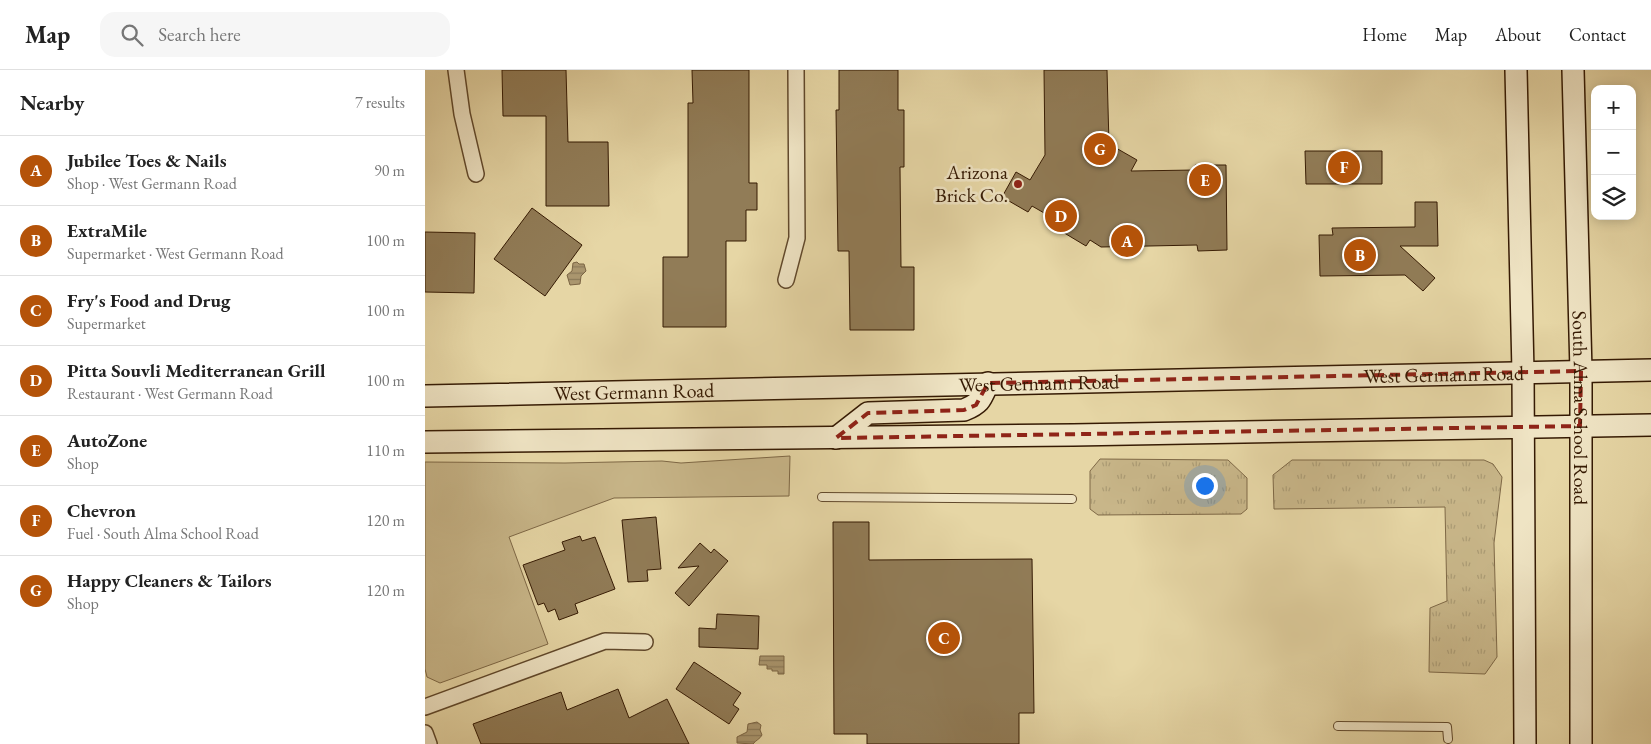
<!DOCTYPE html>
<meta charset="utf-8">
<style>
body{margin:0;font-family:"EB Garamond",serif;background:#f6f6f6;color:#222}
.controls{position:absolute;right:15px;top:15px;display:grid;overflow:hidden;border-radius:10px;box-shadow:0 2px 12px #0003}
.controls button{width:45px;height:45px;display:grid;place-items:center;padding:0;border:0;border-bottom:1px solid #e0e0e0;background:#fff;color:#222;font:25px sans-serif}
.you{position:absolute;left:779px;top:415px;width:18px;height:18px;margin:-12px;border:4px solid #fff;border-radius:50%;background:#1a73e8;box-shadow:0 0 0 8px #1a73e833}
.badge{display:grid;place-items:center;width:32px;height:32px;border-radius:50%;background:#b45309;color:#fff;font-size:16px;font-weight:700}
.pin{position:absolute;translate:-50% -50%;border:2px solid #fff;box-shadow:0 1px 5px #0006}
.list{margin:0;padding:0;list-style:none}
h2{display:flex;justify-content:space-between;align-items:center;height:65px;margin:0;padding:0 20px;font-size:21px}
h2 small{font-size:16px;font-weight:400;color:#767676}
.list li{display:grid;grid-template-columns:32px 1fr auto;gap:15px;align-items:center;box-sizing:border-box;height:70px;padding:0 20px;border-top:1px solid #e0e0e0}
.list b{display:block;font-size:19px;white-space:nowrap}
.list p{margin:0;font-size:16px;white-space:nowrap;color:#767676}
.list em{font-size:16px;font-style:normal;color:#767676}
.icon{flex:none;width:28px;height:28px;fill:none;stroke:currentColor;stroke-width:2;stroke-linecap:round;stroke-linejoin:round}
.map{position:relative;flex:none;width:1226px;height:674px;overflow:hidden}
header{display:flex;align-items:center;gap:30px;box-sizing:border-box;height:70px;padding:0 25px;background:#fff;border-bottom:1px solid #e0e0e0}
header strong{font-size:24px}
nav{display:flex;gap:28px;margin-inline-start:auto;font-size:18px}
.search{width:350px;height:45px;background:#f6f6f6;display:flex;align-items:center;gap:12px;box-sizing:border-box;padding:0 18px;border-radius:15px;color:#767676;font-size:19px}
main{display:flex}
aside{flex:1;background:#fff}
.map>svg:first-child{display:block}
.green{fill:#c8b689;stroke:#7e6846}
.park{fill:url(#park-tufts);stroke:#7e6846}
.water{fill:url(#water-rules);stroke:#7b6443}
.building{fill:#917c57;stroke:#351a03}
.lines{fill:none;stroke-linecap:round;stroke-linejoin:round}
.service-casing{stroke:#61492c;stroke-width:10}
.minor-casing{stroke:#61492c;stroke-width:18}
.secondary-casing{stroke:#351a03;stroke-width:24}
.service{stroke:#efe4c4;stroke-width:8}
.minor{stroke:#efe4c4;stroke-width:15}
.secondary{stroke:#efe4c4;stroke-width:21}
.marked{fill:none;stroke:#8f2418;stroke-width:4;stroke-dasharray:10 6;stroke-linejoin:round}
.poi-dot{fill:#8f2418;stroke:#efe4c4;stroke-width:2}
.labels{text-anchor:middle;stroke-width:5;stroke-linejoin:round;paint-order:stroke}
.poi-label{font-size:20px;fill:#351a03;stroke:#efe4c4;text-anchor:end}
.street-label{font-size:20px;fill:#351a03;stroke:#efe4c4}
</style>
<header>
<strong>Map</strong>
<div class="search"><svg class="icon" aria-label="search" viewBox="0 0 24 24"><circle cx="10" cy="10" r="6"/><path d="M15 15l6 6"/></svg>Search here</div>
<nav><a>Home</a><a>Map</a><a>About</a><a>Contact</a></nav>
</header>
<main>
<aside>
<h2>Nearby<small>7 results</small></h2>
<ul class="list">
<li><span class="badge">A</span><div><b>Jubilee Toes &amp; Nails</b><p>Shop · West Germann Road</p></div><em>90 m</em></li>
<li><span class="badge">B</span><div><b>ExtraMile</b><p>Supermarket · West Germann Road</p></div><em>100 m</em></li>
<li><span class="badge">C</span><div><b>Fry's Food and Drug</b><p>Supermarket</p></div><em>100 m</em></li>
<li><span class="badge">D</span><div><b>Pitta Souvli Mediterranean Grill</b><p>Restaurant · West Germann Road</p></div><em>100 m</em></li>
<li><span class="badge">E</span><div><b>AutoZone</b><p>Shop</p></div><em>110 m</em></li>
<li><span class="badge">F</span><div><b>Chevron</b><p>Fuel · South Alma School Road</p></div><em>120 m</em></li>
<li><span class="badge">G</span><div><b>Happy Cleaners &amp; Tailors</b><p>Shop</p></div><em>120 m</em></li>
</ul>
</aside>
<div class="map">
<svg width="1226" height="674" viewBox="0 0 1226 674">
<defs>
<pattern id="park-tufts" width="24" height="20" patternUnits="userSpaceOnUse" patternTransform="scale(1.25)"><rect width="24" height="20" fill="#c8b689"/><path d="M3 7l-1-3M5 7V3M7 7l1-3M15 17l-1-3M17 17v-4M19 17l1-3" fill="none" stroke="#ac9c75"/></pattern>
<pattern id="water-rules" width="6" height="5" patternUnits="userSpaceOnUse" patternTransform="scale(1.25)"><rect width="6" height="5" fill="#aa966e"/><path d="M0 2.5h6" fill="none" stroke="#8b7a58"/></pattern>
</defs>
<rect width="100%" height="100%" fill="#e6d6a5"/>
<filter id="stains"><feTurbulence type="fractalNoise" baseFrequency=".004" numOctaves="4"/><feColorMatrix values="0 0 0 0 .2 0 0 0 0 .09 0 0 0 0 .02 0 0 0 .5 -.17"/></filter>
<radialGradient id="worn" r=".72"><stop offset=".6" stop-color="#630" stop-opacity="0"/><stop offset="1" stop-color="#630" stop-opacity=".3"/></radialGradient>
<path class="green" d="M 365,386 L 364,426 L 189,428 L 84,467 L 123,574 L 15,613 L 2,607 L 0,599 L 0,392 L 140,393 L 237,391 L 256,393 Z"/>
<path class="park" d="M 675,389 L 803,390 L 822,408 L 822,439 L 816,444 L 673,445 L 665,439 L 665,401 Z
M 867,390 L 1059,390 L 1068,394 L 1077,407 L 1069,473 L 1072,587 L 1060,604 L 1004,602 L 1005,538 L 1022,531 L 1020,437 L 849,439 L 848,405 Z"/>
<path class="water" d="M 152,192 L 154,194 L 159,194 L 161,201 L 156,206 L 155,214 L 145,215 L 142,205 L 147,201 L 148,193 Z
M 335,586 L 359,586 L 359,604 L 353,604 L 353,601 L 347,601 L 347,599 L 342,599 L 342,595 L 334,595 Z
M 332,652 L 336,655 L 335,660 L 337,665 C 335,669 331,670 328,674 L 312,673 L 312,667 L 322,662 L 323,654 Z"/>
<path class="building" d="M 77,0 L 141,0 L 143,72 L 183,72 L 184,136 L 121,136 L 121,46 L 78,46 Z
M 267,0 L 324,0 L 324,113 L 332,113 L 332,140 L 321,140 L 321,171 L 301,171 L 301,257 L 238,257 L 238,187 L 263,187 L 263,33 L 268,33 Z
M 414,0 L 473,0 L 473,40 L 479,40 L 479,97 L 475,97 L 476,197 L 489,197 L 489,260 L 425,260 L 424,181 L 413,181 L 411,40 L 414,40 Z
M 619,0 L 682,0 L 684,74 L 712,90 L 706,101 L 770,100 L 770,95 L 801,95 L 802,180 L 773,181 L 772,175 L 676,177 L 665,170 L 661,176 L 636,161 L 640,155 L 607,136 L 603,142 L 577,127 L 591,102 L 605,110 L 620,85 Z
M 880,81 L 957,81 L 957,114 L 881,114 Z
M 990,132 L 1012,132 L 1013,176 L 975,176 L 1010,208 L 998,221 L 980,205 L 895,206 L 894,165 L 908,165 L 907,158 L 990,157 Z
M 107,138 L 157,175 L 120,226 L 69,189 Z
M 0,162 L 50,163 L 49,223 L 0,222 Z
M 231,447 L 236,499 L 222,500 L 223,511 L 203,512 L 197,450 Z
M 408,452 L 444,452 L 444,490 L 607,489 L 609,643 L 594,643 L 594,674 L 442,674 L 442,664 L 409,664 Z
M 155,466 L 157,471 L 170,467 L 190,519 L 150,534 L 153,543 L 134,550 L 130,539 L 123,542 L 119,533 L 113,535 L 98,495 L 140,480 L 137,472 Z
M 275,473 L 286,483 L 289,479 L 303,491 L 264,536 L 250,523 L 274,496 L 253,498 Z
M 292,544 L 334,546 L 333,579 L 274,577 L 274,558 L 291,559 Z
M 269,592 L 316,623 L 308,635 L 314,639 L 304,654 L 251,619 Z
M 193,619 L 204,648 L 242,629 L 264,674 L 56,674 L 48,654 L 136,622 L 142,640 Z"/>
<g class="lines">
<defs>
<path id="service" d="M 397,427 L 647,429
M 913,656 L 1022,657 L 1023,669"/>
<path id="minor" d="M 31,0 L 37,44 L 51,104
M 361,210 L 372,168 L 371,0
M 0,637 L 180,571 L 220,572
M 0,663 L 4,674"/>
<g id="secondary">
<path d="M 1091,0 L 1098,302 L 1100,674"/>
<path id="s1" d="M 1148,0 L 1156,301 L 1156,674"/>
<path id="s2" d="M 0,326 L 1226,300"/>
<path d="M 411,368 L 443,343 L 539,340 C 556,333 556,329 563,313"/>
<path d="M 0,372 L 648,365 L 1226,355"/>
</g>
</defs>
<use href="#service" class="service-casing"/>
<use href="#minor" class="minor-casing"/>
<use href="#secondary" class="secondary-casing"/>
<use href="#service" class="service"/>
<use href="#minor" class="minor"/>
<use href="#secondary" class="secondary"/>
</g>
<path class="marked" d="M 1156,301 L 1155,356 L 411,368 L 443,343 L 539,340 L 551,335 L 563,313 Z"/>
<circle class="poi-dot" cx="593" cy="114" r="5"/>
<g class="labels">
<g class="poi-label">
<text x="583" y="109">Arizona<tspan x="583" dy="23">Brick Co.</tspan></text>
</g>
<g class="street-label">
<text dy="7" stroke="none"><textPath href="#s2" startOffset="1019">West Germann Road</textPath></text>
<text dy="7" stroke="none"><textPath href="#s2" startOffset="614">West Germann Road</textPath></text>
<text dy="7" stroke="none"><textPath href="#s2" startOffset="209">West Germann Road</textPath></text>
<text dy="7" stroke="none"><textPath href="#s1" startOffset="338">South Alma School Road</textPath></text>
</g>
</g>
<rect width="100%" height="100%" filter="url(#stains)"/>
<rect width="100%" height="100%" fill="url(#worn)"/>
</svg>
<div class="controls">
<button>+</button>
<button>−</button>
<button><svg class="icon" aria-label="layers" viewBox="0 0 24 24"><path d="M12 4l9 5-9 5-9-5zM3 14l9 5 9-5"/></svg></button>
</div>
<div class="you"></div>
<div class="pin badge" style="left:702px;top:171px">A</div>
<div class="pin badge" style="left:935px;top:185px">B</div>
<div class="pin badge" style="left:519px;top:568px">C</div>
<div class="pin badge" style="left:636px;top:146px">D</div>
<div class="pin badge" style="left:780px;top:110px">E</div>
<div class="pin badge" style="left:919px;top:97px">F</div>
<div class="pin badge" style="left:675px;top:79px">G</div>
</div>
</main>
